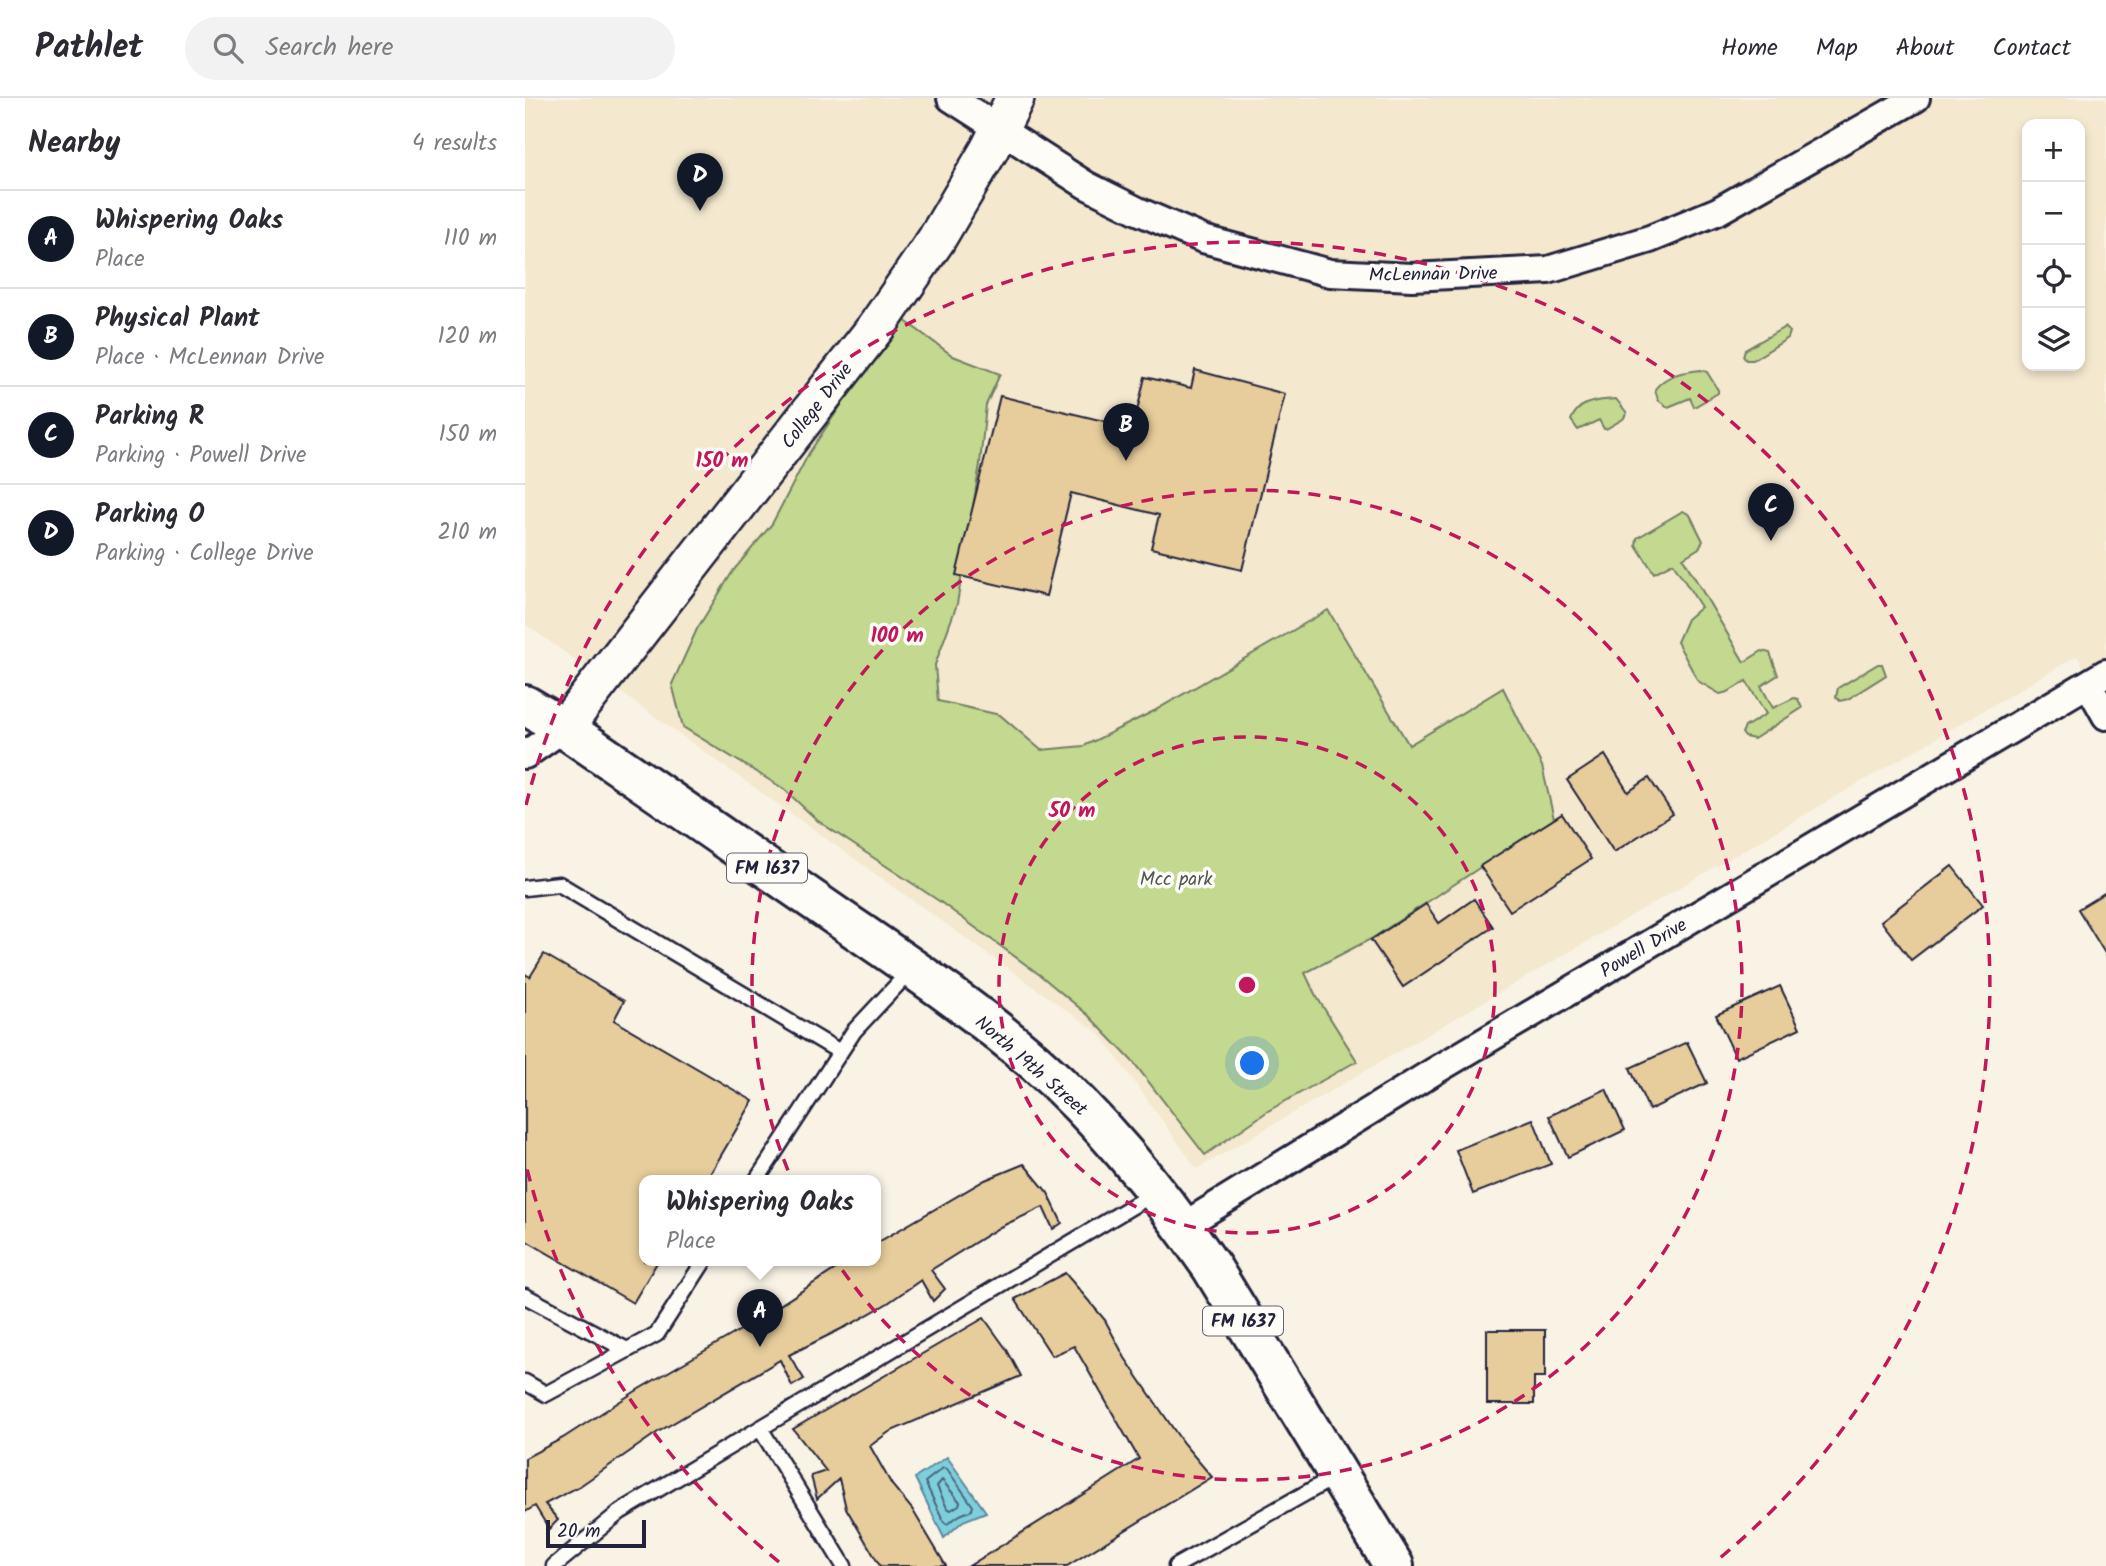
<!DOCTYPE html>
<meta charset="utf-8">
<style>
body{margin:0;font-family:Kalam,sans-serif;background:#f2f2f3;color:#2b2b33}
.controls{position:absolute;right:21px;top:21px;display:grid;overflow:hidden;border-radius:14px;box-shadow:0 4px 10px #0003}
.controls button{width:63px;height:63px;display:grid;place-items:center;padding:0;border:0;border-bottom:2px solid #e1e1e2;background:#fff;color:#2b2b33;font:35px sans-serif}
.scale{position:absolute;left:21px;bottom:18px;width:100px;box-sizing:border-box;padding-left:7px;border:4px solid #22223b;border-top:0;font-size:19px;line-height:24px;white-space:nowrap;color:#22223b;-webkit-text-stroke:5px #fdfcf7;paint-order:stroke}
.you{position:absolute;left:728px;top:966px;width:24px;height:24px;margin:-18px;border:5px solid #fff;border-radius:50%;background:#1a73e8;box-shadow:0 0 0 10px #1a73e833}
.badge{display:grid;place-items:center;width:46px;height:46px;border-radius:50%;background:#111827;color:#fff;font-size:23px;font-weight:700}
.pin{position:absolute;translate:-50% -58px;filter:drop-shadow(0 2px 4px #0008)}
.pin::after{content:'';position:absolute;top:37px;width:24px;height:21px;background:inherit;clip-path:polygon(0 0,100% 0,50% 100%)}
.popup{position:absolute;left:114px;top:1077px;width:242px;height:91px;box-sizing:border-box;display:grid;place-content:center;border-radius:14px;background:#fff;filter:drop-shadow(0 2px 5px #0005);font-size:23px;white-space:nowrap;color:#7c7c81}
.popup b{font-size:26px;color:#2b2b33}
.popup::after{content:'';position:absolute;left:50%;top:100%;margin-left:-14px;border:14px solid transparent;border-top-color:#fff}
.list{margin:0;padding:0;list-style:none}
h2{display:flex;justify-content:space-between;align-items:center;height:91px;margin:0;padding:0 28px;font-size:30px}
h2 small{font-size:23px;font-weight:400;color:#7c7c81}
.list li{display:grid;grid-template-columns:46px 1fr auto;gap:21px;align-items:center;box-sizing:border-box;height:98px;padding:0 28px;border-top:2px solid #e1e1e2}
.list b{display:block;font-size:26px;white-space:nowrap}
.list p{margin:0;font-size:23px;white-space:nowrap;color:#7c7c81}
.list em{font-size:23px;font-style:normal;color:#7c7c81}
.icon{flex:none;width:38px;height:38px;fill:none;stroke:currentColor;stroke-width:2;stroke-linecap:round;stroke-linejoin:round}
.map{position:relative;flex:none;width:1581px;height:1468px;overflow:hidden}
header{display:flex;align-items:center;gap:42px;box-sizing:border-box;height:98px;padding:0 35px;background:#fff;border-bottom:2px solid #e1e1e2}
header strong{font-size:33px}
nav{display:flex;gap:38px;margin-inline-start:auto;font-size:24px}
.search{width:490px;height:63px;background:#f2f2f3;display:flex;align-items:center;gap:18px;box-sizing:border-box;padding:0 24px;border-radius:38px;color:#7c7c81;font-size:26px}
main{display:flex}
aside{flex:1;background:#fff}
.map>svg:first-child{display:block}
.built{fill:#f4e8cf;fill-rule:evenodd}
.green{fill:#c2d98f;stroke:#727e65;stroke-width:2}
.water{fill:#7fcedc;stroke:#5a899c;stroke-width:2}
.lines{fill:none;stroke-linecap:round;stroke-linejoin:round}
.shore{stroke:#47677b;stroke-width:2}
.building{fill:#e7cd9c;stroke:#22223b;stroke-width:2}
.lane-casing{stroke:#22223b;stroke-width:19}
.street-casing{stroke:#22223b;stroke-width:32}
.secondary-casing{stroke:#22223b;stroke-width:42}
.primary-casing{stroke:#22223b;stroke-width:44}
.lane{stroke:#fdfcf7;stroke-width:14}
.street{stroke:#fdfcf7;stroke-width:26}
.secondary{stroke:#fdfcf7;stroke-width:37}
.primary{stroke:#fdfcf7;stroke-width:38}
.ring{fill:none;stroke:#c2185b;stroke-width:3.5;stroke-dasharray:12 9}
.labels{text-anchor:middle;stroke-width:7;stroke-linejoin:round;paint-order:stroke}
.shield{fill:#fdfcf7;stroke:#646373;stroke-width:2}
.shield-label{font-size:18px;font-weight:bold;fill:#22223b}
.street-label{font-size:19px;fill:#22223b;stroke:#fdfcf7}
.park-label{font-size:19px;fill:#525954;stroke:#fdfcf7}
.centre{fill:#c2185b;stroke:#fdfcf7;stroke-width:3.5}
.ring-label{font-size:21px;text-anchor:middle;font-weight:bold;fill:#c2185b;stroke:#fdfcf7;stroke-width:7;stroke-linejoin:round;paint-order:stroke}
</style>
<header>
<strong>Pathlet</strong>
<div class="search"><svg class="icon" aria-label="search" viewBox="0 0 24 24"><circle cx="10" cy="10" r="6"/><path d="M15 15l6 6"/></svg>Search here</div>
<nav><a>Home</a><a>Map</a><a>About</a><a>Contact</a></nav>
</header>
<main>
<aside>
<h2>Nearby<small>4 results</small></h2>
<ul class="list">
<li><span class="badge">A</span><div><b>Whispering Oaks</b><p>Place</p></div><em>110 m</em></li>
<li><span class="badge">B</span><div><b>Physical Plant</b><p>Place · McLennan Drive</p></div><em>120 m</em></li>
<li><span class="badge">C</span><div><b>Parking R</b><p>Parking · Powell Drive</p></div><em>150 m</em></li>
<li><span class="badge">D</span><div><b>Parking O</b><p>Parking · College Drive</p></div><em>210 m</em></li>
</ul>
</aside>
<div class="map">
<svg width="1581" height="1468" viewBox="0 0 1581 1468">
<rect width="100%" height="100%" fill="#f9f3e5"/>
<filter id="ink" filterUnits="userSpaceOnUse"><feTurbulence type="fractalNoise" baseFrequency=".0143" numOctaves="2"/><feDisplacementMap in="SourceGraphic" scale="14" xChannelSelector="R" yChannelSelector="G"/><feConvolveMatrix kernelMatrix="1 2 1 2 8 2 1 2 1" color-interpolation-filters="sRGB"/></filter>
<g filter="url(#ink)">
<path class="built" d="M 0,0 L 1581,0 L 1581,608 L 1552,558 L 672,1071 L 575,936 L 0,526 ZM 1502,26 L 1555,26 L 1555,268 L 1502,268 Z"/>
<path class="green" d="M 375,219 L 428,258 L 475,276 L 461,307 L 455,366 L 432,506 L 410,567 L 413,603 L 475,617 L 516,652 L 559,648 L 629,613 L 803,512 L 884,647 L 978,590 L 1017,668 L 1029,721 L 846,841 L 780,875 L 790,896 L 832,963 L 743,1013 L 680,1057 L 609,965 L 563,917 L 515,877 L 414,803 L 293,723 L 259,691 L 158,629 L 147,586 L 172,531 L 208,473 L 247,426 L 284,355 Z
M 1260,229 L 1265,234 L 1263,240 L 1228,262 L 1221,262 L 1218,258 L 1220,252 Z
M 1176,272 L 1182,274 L 1193,292 L 1193,295 L 1169,309 L 1165,300 L 1143,309 L 1133,302 L 1130,291 C 1142,276 1158,274 1176,272 Z
M 1091,301 L 1102,315 L 1098,321 L 1081,331 L 1079,331 L 1074,322 L 1053,332 L 1046,322 C 1054,302 1072,303 1091,301 Z
M 1158,413 L 1165,417 L 1178,443 L 1174,450 L 1158,460 L 1219,564 L 1237,553 L 1245,555 L 1253,577 L 1236,588 L 1248,610 L 1269,600 L 1273,601 L 1277,610 L 1229,641 L 1220,639 L 1217,635 L 1220,629 L 1241,616 L 1221,583 L 1203,594 L 1195,596 L 1173,583 L 1152,544 L 1162,521 L 1176,509 L 1148,465 L 1129,475 L 1111,447 L 1112,440 Z
M 1353,566 L 1357,566 L 1361,577 L 1323,601 L 1315,603 L 1311,599 L 1313,590 Z"/>
<path class="water" d="M 422,1359 L 461,1414 L 438,1423 L 419,1440 L 390,1380 Z"/>
<g class="lines">
<path class="shore" d="M 418,1370 L 422,1371 L 448,1408 L 447,1412 L 435,1417 L 422,1426 L 419,1424 L 400,1384 Z
M 417,1382 L 435,1404 L 434,1407 L 426,1412 L 422,1410 L 412,1388 Z"/>
</g>
<path class="building" d="M 670,272 L 760,296 L 717,472 L 626,450 L 634,417 L 546,395 L 521,498 L 431,477 L 475,298 L 608,330 L 620,279 L 666,290 Z
M 1080,657 L 1103,694 L 1124,680 L 1148,716 L 1089,754 L 1042,682 Z
M 1037,716 L 1066,761 L 985,813 L 955,768 Z
M 1427,768 L 1458,807 L 1386,862 L 1356,823 Z
M 1581,794 L 1581,857 L 1553,811 Z
M 949,801 L 968,829 L 878,889 L 846,842 L 901,806 L 914,825 Z
M 19,856 L 99,903 L 89,922 L 228,1003 L 181,1083 L 119,1083 L 119,1163 L 133,1163 L 108,1205 L 0,1142 L 0,876 L 5,879 Z
M 1255,888 L 1275,930 L 1211,960 L 1191,917 Z
M 1162,944 L 1182,985 L 1124,1012 L 1105,970 Z
M 1081,991 L 1100,1032 L 1043,1059 L 1024,1018 Z
M 1008,1021 L 1026,1066 L 948,1096 L 931,1052 Z
M 499,1066 L 523,1095 L 537,1125 L 528,1131 L 518,1109 L 475,1129 L 406,1172 L 420,1191 L 408,1203 L 396,1182 L 363,1205 L 328,1225 L 264,1257 L 279,1281 L 267,1288 L 255,1262 L 133,1334 L 55,1388 L 20,1406 L 33,1422 L 24,1431 L 10,1408 L 0,1414 L 0,1360 L 38,1340 L 114,1291 L 224,1227 L 323,1163 L 350,1163 L 350,1146 L 460,1082 Z
M 540,1175 L 580,1222 L 600,1260 L 658,1345 L 687,1379 L 542,1468 L 444,1468 L 614,1361 L 549,1248 L 527,1258 L 490,1201 Z
M 459,1220 L 482,1252 L 496,1278 L 364,1334 L 345,1348 L 367,1387 L 387,1411 L 421,1468 L 355,1468 L 321,1410 L 314,1381 L 292,1401 L 286,1378 L 301,1373 L 268,1331 Z
M 962,1232 L 1020,1232 L 1020,1279 L 1009,1279 L 1009,1306 L 962,1306 Z"/>
<g class="lines">
<defs>
<path id="lane" d="M 0,790 L 34,786 L 315,954
M 231,1083 L 329,933 L 386,872
M 0,1198 L 102,1252
M 0,1284 L 21,1296 L 132,1236 L 179,1163
M 235,1330 L 319,1468
M 29,1468 L 95,1414 L 631,1094
M 651,1468 L 813,1377"/>
<path id="street" d="M 426,0 L 561,87 L 613,113 L 678,141 L 805,175 L 887,179 L 1023,172 L 1125,141 L 1193,113 L 1391,0
M 1563,586 L 1581,618
M 0,657 L 39,630
M 658,1128 L 908,974 L 1581,575"/>
<path id="secondary" d="M 39,630 L 352,228 L 411,142 L 464,52 L 490,0"/>
<path id="primary" d="M 0,607 L 39,630 C 131,693 223,757 314,820 C 381,866 449,911 511,965 C 578,1024 636,1096 687,1170 L 869,1468"/>
</defs>
<use href="#lane" class="lane-casing"/>
<use href="#street" class="street-casing"/>
<use href="#secondary" class="secondary-casing"/>
<use href="#primary" class="primary-casing"/>
<use href="#lane" class="lane"/>
<use href="#street" class="street"/>
<use href="#secondary" class="secondary"/>
<use href="#primary" class="primary"/>
</g>
</g>
<g class="ring">
<circle cx="722" cy="887" r="248"/>
<circle cx="722" cy="887" r="495"/>
<path d="M254 1464A743 743 0 0 1 1 1067M1 707A743 743 0 1 1 1190 1464"/>
</g>
<g class="labels">
<g class="shield">
<rect x="202" y="755.5" width="80" height="29" rx="5"/>
<rect x="678" y="1208.5" width="80" height="29" rx="5"/>
</g>
<g class="shield-label">
<text x="242" y="776">FM 1637</text>
<text x="718" y="1229">FM 1637</text>
</g>
<g class="street-label">
<text transform="translate(908 175) rotate(-1)" y="7">McLennan Drive</text>
<text transform="translate(291 307) rotate(-52)" y="7">College Drive</text>
<text transform="translate(1118 849) rotate(-31)" y="7">Powell Drive</text>
<text transform="translate(507 967) rotate(41)" y="7">North 19th Street</text>
</g>
<g class="park-label">
<text x="651" y="787">Mcc park</text>
</g>
</g>
<circle cx="722" cy="887" r="10" class="centre"/>
<g class="ring-label">
<text x="197" y="369">150 m</text>
<text x="372" y="544">100 m</text>
<text x="547" y="719">50 m</text>
</g>
</svg>
<div class="controls">
<button>+</button>
<button>−</button>
<button><svg class="icon" aria-label="locate" viewBox="0 0 24 24"><circle cx="12" cy="12" r="6"/><path d="M12 2v4M12 18v4M2 12h4M18 12h4"/></svg></button>
<button><svg class="icon" aria-label="layers" viewBox="0 0 24 24"><path d="M12 4l9 5-9 5-9-5zM3 14l9 5 9-5"/></svg></button>
</div>
<div class="scale">20 m</div>
<div class="you"></div>
<div class="pin badge" style="left:235px;top:1249px">A</div>
<div class="popup"><b>Whispering Oaks</b>Place</div>
<div class="pin badge" style="left:601px;top:363px">B</div>
<div class="pin badge" style="left:1246px;top:443px">C</div>
<div class="pin badge" style="left:175px;top:113px">D</div>
</div>
</main>
